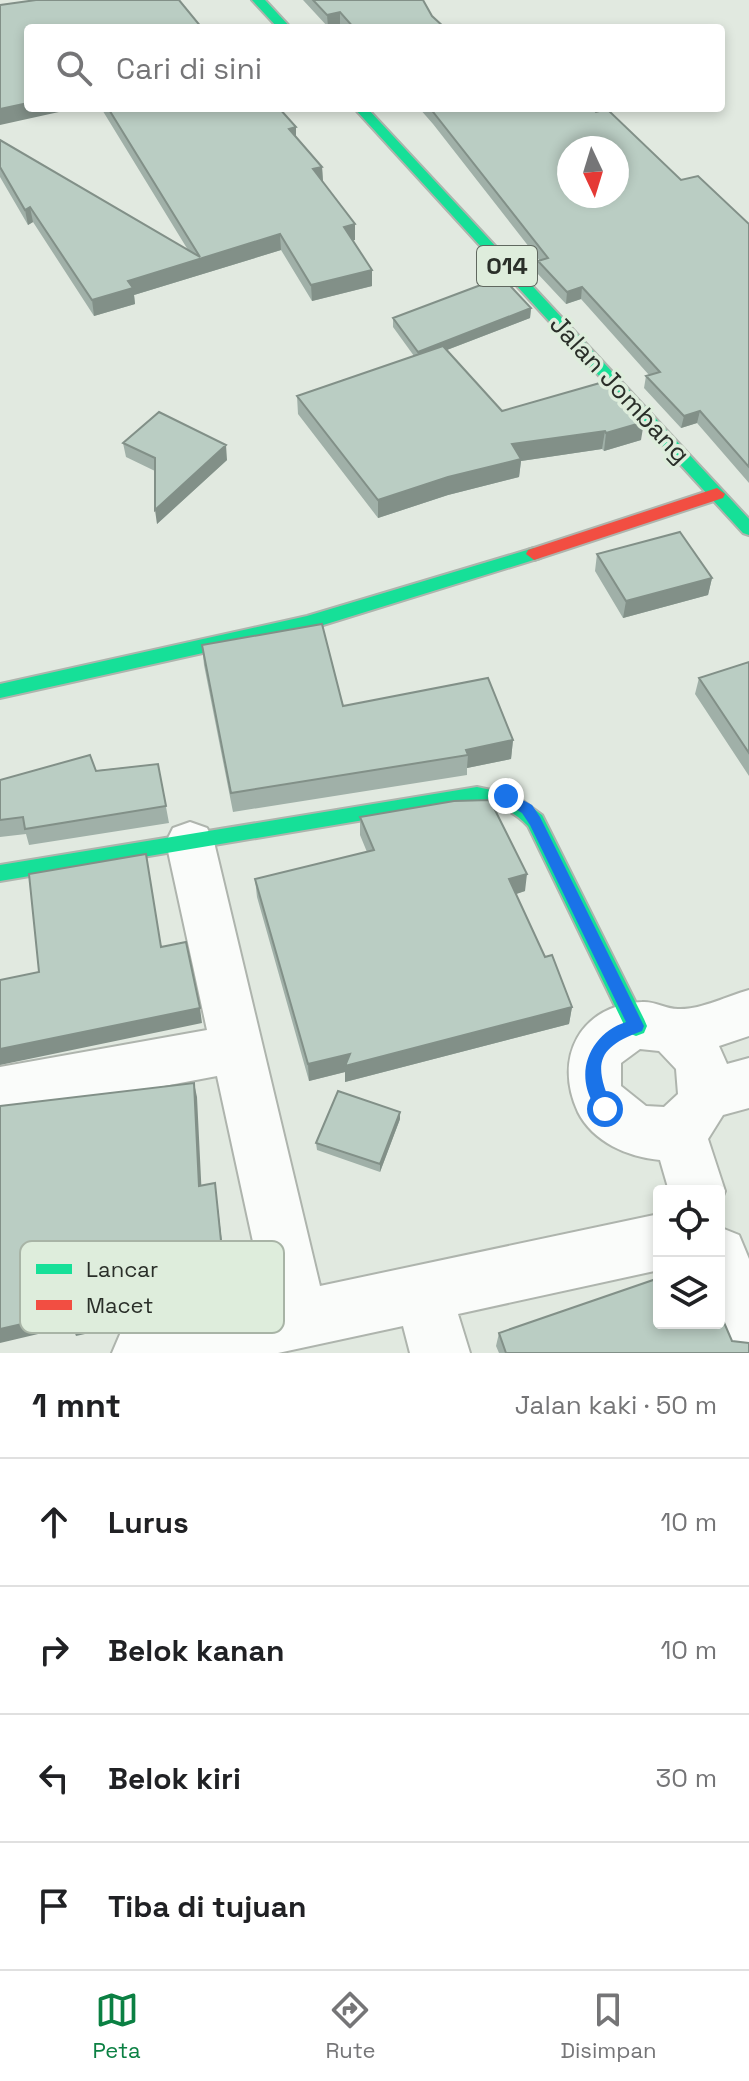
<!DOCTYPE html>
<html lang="id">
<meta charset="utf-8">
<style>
body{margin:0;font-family:"Space Grotesk",sans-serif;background:#f2f2f2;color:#202124}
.controls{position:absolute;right:24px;bottom:24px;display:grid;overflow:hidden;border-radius:8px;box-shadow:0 4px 12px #0003}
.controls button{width:72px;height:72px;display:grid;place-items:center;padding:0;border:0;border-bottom:2px solid #e0e0e0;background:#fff;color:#202124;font:40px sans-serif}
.compass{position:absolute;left:557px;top:136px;width:72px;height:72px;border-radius:50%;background:#fff;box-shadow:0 4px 12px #0003;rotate:176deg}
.stop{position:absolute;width:24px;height:24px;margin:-18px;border:6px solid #1a73e8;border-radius:50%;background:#fff}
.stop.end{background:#1a73e8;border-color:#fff;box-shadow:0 2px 8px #0008}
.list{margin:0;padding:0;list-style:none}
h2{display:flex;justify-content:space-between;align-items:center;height:104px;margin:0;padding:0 32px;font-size:34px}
h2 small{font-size:26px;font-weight:400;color:#757577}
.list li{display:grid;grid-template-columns:52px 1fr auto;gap:24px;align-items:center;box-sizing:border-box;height:128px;padding:0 32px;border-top:2px solid #e0e0e0}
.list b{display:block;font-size:30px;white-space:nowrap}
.list em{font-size:26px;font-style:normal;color:#757577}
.icon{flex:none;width:44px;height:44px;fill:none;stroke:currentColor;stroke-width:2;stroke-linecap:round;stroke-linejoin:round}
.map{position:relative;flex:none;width:749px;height:1353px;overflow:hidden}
.search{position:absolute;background:#fff;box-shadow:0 4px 12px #0003;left:24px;right:24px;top:24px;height:88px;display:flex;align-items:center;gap:20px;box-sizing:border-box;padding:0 28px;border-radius:8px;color:#757577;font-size:30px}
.sheet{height:616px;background:#fff}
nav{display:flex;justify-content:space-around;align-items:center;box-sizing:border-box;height:112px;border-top:2px solid #e0e0e0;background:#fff;font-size:22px;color:#757577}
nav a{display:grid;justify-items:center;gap:4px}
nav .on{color:#0b8043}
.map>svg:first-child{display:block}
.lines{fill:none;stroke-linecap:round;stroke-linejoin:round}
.street-casing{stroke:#aeb4ad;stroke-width:4}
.fast-casing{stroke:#aeb4ad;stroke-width:4}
.jam-casing{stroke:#aeb4ad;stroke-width:4}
.street{fill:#fafcfa;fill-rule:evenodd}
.fast{fill:#16e098;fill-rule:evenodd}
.jam{fill:#f24e42;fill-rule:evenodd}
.wall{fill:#a0b0a8}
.shaded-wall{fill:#829088}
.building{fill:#bacdc3;stroke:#829088;stroke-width:2;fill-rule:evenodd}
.route{fill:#1a73e8}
.labels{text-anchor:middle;stroke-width:7;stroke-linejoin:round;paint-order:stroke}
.shield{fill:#deeddc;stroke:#60685f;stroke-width:2}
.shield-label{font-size:24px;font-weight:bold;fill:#2a2f29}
.street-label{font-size:26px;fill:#2a2f29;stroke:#deeddc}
.key{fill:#deeddc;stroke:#a8b4a6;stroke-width:2}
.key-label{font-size:22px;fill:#2a2f29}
</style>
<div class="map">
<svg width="749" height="1353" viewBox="0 0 749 1353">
<rect width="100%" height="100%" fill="#e1e9e0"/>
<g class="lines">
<defs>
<path id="street" d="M 190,822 L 207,828 L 214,842 L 320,1286 L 659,1214 L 659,1270 L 458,1314 L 470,1353 L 410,1353 L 403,1326 L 278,1353 L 112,1353 L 121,1332 L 142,1323 L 265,1297 L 217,1076 L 0,1117 L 0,1067 L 207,1030 L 166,842 L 173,828 Z
M 749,990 L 749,1036 L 719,1046 L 727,1064 L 749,1058 L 749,1108 L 723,1115 L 708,1139 L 725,1191 L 719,1205 L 719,1191 L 669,1191 L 660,1160 C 628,1157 593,1142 578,1112 C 553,1058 580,1005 642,1002 C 655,1001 665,1009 678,1009 C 701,1010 727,996 749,990 ZM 640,1049 L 659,1051 L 676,1069 L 678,1094 L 664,1107 L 646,1106 L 621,1086 L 621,1063 Z
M 719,1227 L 739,1235 L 749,1259 L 749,1353 L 728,1353 L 716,1323 L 719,1323 Z"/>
<path id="fast" d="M 252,0 L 265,0 L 291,28 L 278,28 Z
M 354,108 L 367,108 L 749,519 L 749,535 L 743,533 Z
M 534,548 L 542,554 L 540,558 L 307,630 L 0,698 L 0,684 L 307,616 Z
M 477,787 L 515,795 L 542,815 L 644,1019 L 647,1026 L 644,1033 L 636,1036 L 628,1033 L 528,826 C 506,803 484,802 453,805 L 0,881 L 0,865 Z"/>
<path id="jam" d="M 717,488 L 725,494 L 723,498 L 534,560 L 526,554 L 528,550 Z"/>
</defs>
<use href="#street" class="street-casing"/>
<use href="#fast" class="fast-casing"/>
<use href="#jam" class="jam-casing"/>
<use href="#street" class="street"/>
<use href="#fast" class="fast"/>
<use href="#jam" class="jam"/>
</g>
<path class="wall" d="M 303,0 L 423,0 L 432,16 L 445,28 L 344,28 L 340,24 L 328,27 Z
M 101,108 L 279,108 L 296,138 L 322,167 L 323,182 L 355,240 L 353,240 L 372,286 L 312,301 L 281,250 L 134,295 L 135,304 L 94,316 L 33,222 L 28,225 L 0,177 L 0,140 L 188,250 Z
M 419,108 L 592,108 L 681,180 L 749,224 L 749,483 L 697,423 L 681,428 L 644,388 L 646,376 L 649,375 L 581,299 L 566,304 L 537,273 L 538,261 L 540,261 L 433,124 Z
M 531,308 L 530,318 L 447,350 L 502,411 L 607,381 L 641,440 L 604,451 L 602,449 L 521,461 L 519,477 L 448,495 L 378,518 L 298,414 L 297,396 L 414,356 L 393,327 L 393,318 Z
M 123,443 L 227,460 L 157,524 L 155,471 L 126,457 Z
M 597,554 L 712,578 L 708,595 L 623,618 L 595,571 Z
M 202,645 L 343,706 L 513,740 L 511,759 L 467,768 L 467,775 L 233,812 L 204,665 Z
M 749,662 L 749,776 L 695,694 L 699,678 Z
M 158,764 L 169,823 L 29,845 L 26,834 L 0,837 L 0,780 Z
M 360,817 L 525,891 L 516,894 L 545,957 L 572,1007 L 569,1024 L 345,1082 L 345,1072 L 309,1081 L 257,897 L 255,879 L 367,852 L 360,835 Z
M 400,1119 L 380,1172 L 317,1150 L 316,1143 Z
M 720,1312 L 732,1341 L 749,1353 L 499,1353 L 496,1346 L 499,1333 Z"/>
<path class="shaded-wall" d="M 340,12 L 340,24 L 328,27 L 327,15 Z
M 28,103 L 28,108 L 77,108 L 0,125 L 0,109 Z
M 296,127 L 296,142 L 289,129 Z
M 322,167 L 323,182 L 313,169 Z
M 30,207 L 33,222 L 28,225 L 25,210 Z
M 355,224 L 355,240 L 344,243 L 344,227 Z
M 280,234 L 281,250 L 134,295 L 135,304 L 94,316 L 92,300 L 128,281 Z
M 372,270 L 372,286 L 312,301 L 311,285 Z
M 582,287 L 581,299 L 566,304 L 567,292 Z
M 531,308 L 530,318 L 418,361 L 418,352 Z
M 700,411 L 697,423 L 681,428 L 684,416 Z
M 644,422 L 641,440 L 604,451 L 606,433 Z
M 605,431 L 602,449 L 521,461 L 519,477 L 448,495 L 378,518 L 378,500 L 512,444 Z
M 226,445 L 227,460 L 157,524 L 155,510 Z
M 712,578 L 708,595 L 623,618 L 626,601 Z
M 513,740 L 511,759 L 467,768 L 468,755 L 466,750 Z
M 527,874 L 525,891 L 507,897 L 509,879 Z
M 572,1007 L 569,1024 L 345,1082 L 345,1072 L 309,1081 L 308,1064 L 350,1054 Z
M 200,1008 L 202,1023 L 0,1065 L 0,1049 Z
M 194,1083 L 197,1097 L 202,1199 L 199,1186 Z
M 400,1112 L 400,1119 L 380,1172 L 380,1164 Z
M 215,1183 L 229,1302 L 76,1336 L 72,1326 L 0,1343 L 0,1329 Z"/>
<path class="building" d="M 36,0 L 179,0 L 202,28 L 28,28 L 28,103 L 0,109 L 0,5 Z
M 313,0 L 423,0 L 432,16 L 445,28 L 354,28 L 340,12 L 327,15 Z
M 108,108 L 279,108 L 296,127 L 289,129 L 322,167 L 313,169 L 355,224 L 344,227 L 372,270 L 311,285 L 280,234 L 128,281 L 133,288 L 92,300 L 30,207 L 25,210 L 0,167 L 0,140 L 200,257 Z
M 430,108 L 592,108 L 596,112 L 607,109 L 681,180 L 698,176 L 749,224 L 749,467 L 700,411 L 684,416 L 646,376 L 660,372 L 582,287 L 567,292 L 538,261 L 548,258 ZM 569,148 L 617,148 L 617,196 L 569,196 Z
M 502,277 L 531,308 L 418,352 L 393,318 Z
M 443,346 L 502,411 L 607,381 L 644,422 L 606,433 L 605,431 L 512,444 L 521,459 L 448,477 L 378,500 L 297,396 Z
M 159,412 L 226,445 L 155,510 L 155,458 L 123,443 Z
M 680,532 L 712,578 L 626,601 L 597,554 Z
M 322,624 L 343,706 L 488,678 L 513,740 L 466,750 L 468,755 L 231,793 L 202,645 Z
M 749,662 L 749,753 L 699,678 Z
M 90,755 L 96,771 L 158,764 L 166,806 L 25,829 L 23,817 L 0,820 L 0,780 Z
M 490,800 L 527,874 L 509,879 L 545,957 L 552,955 L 572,1007 L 345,1066 L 350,1054 L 308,1064 L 255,879 L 374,850 L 360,817 L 454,801 Z
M 146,854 L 161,947 L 186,942 L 200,1008 L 0,1049 L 0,980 L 39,972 L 29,874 Z
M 194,1083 L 199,1186 L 215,1183 L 226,1289 L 71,1324 L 70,1313 L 0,1329 L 0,1106 Z
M 338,1091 L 400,1112 L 380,1164 L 316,1143 Z
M 719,1268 L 722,1275 L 722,1307 L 719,1311 L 732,1341 L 749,1343 L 749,1353 L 506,1353 L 499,1333 L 659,1278 L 659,1323 L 719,1323 Z"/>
<path class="route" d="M 506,791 L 532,805 L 540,817 L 644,1026 L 642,1031 C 594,1048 594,1066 613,1109 L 605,1116 C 598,1113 597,1109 593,1103 C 574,1070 592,1033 626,1022 L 530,825 L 522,813 L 501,800 L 501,792 Z"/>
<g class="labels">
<rect class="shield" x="477" y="246" width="60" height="40" rx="6"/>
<g class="shield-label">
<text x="507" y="274">014</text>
</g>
<g class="street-label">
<text transform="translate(620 389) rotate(47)" y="9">Jalan Jombang</text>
</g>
</g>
<rect x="20" y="1241" width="264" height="92" rx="12" class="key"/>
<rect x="36" y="1264" width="36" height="10" fill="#16e098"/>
<rect x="36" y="1300" width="36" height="10" fill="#f24e42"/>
<g class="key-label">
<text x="86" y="1277">Lancar</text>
<text x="86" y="1313">Macet</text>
</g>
</svg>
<div class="controls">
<button><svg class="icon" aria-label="locate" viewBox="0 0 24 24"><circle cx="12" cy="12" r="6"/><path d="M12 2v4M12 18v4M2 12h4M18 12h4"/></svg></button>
<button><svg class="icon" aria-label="layers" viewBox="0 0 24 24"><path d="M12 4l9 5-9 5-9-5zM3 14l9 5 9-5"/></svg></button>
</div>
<svg class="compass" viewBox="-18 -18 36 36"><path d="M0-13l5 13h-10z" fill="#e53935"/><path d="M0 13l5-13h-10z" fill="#757577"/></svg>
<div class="stop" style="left:605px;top:1109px"></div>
<div class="stop end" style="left:506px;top:796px"></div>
<div class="search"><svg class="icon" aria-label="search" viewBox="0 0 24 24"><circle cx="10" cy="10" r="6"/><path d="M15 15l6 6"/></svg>Cari di sini</div>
</div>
<section class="sheet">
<h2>1 mnt<small>Jalan kaki · 50 m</small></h2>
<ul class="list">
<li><svg class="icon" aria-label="ahead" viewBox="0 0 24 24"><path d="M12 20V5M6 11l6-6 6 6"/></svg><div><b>Lurus</b></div><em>10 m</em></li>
<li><svg class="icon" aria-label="right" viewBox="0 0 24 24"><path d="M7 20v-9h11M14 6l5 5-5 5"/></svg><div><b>Belok kanan</b></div><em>10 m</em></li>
<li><svg class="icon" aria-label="left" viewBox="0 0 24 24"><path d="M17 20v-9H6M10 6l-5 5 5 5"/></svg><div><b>Belok kiri</b></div><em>30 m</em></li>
<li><svg class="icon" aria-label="arrive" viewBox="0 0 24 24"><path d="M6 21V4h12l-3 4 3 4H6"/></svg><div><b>Tiba di tujuan</b></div></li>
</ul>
</section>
<nav>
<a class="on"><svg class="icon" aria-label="map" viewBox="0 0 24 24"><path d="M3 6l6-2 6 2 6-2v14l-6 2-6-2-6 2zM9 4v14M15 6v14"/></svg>Peta</a>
<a><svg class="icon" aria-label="directions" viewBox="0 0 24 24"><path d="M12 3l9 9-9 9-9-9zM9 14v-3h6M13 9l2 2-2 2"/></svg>Rute</a>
<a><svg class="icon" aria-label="saved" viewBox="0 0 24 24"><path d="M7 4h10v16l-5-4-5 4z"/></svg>Disimpan</a>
</nav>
